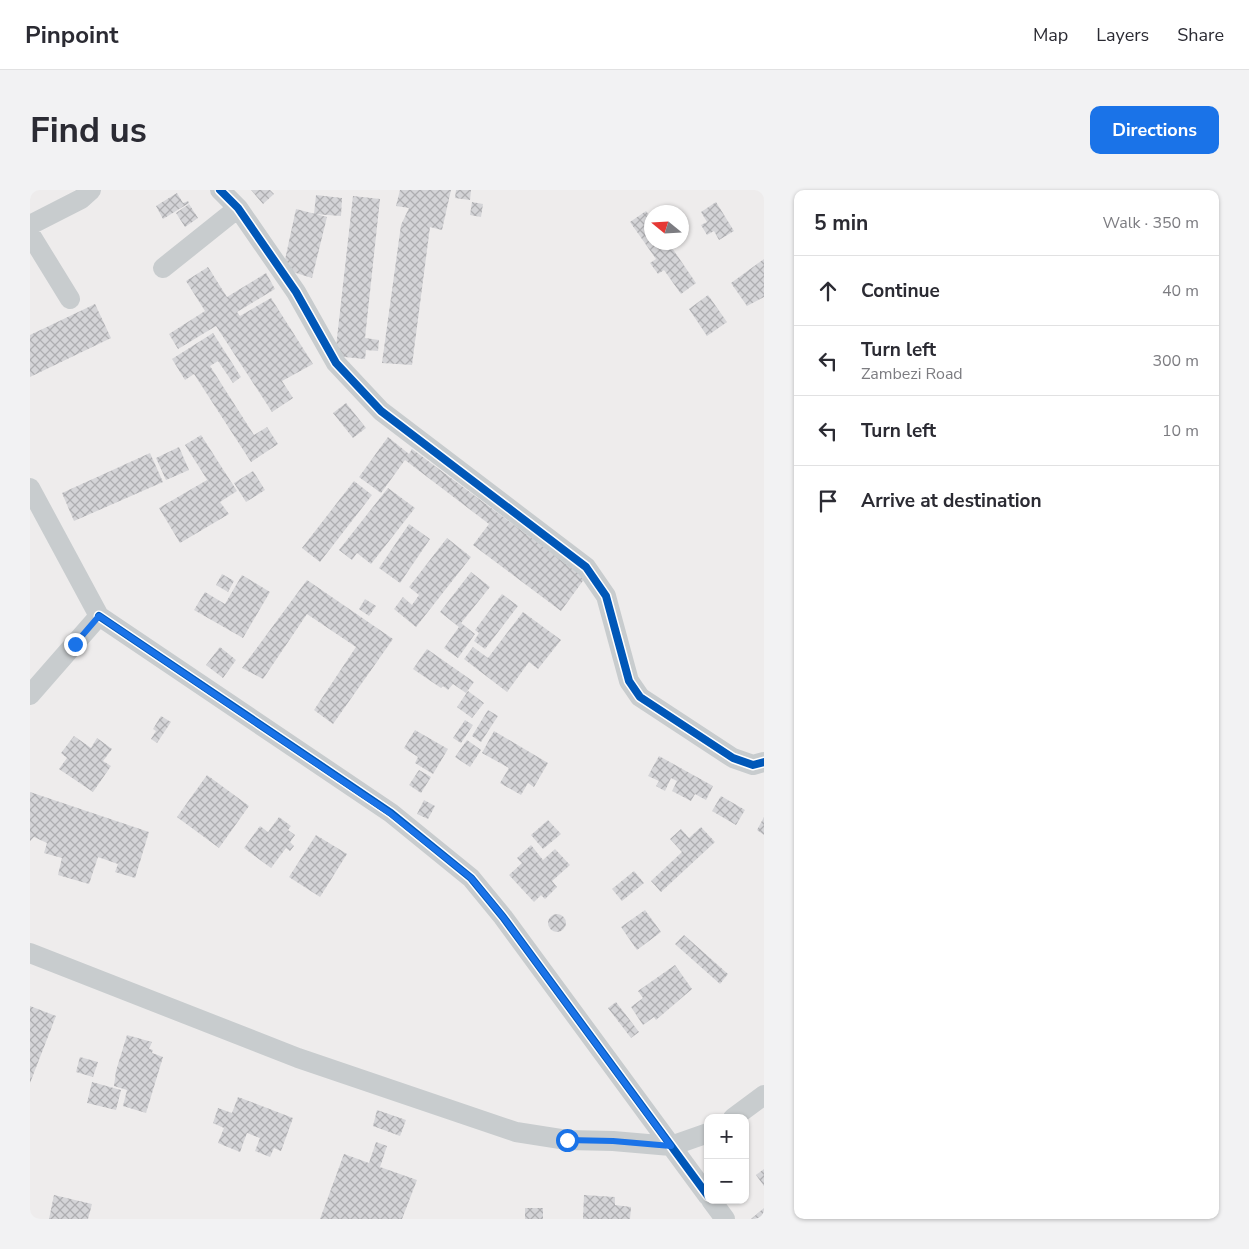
<!DOCTYPE html>
<meta charset="utf-8">
<style>
body{margin:0;font-family:"Nunito Sans",sans-serif;background:#f2f2f3;color:#2b2b33}
.controls{position:absolute;right:15px;bottom:15px;display:grid;overflow:hidden;border-radius:10px;box-shadow:0 1px 4px #0004}
.controls button{width:45px;height:45px;display:grid;place-items:center;padding:0;border:0;border-bottom:1px solid #e1e1e2;background:#fff;color:#2b2b33;font:25px sans-serif}
.compass{position:absolute;left:614px;top:15px;width:45px;height:45px;border-radius:50%;background:#fff;box-shadow:0 1px 4px #0004;rotate:288deg}
.stop{position:absolute;width:15px;height:15px;margin:-11px;border:4px solid #1a73e8;border-radius:50%;background:#fff}
.stop.end{background:#1a73e8;border-color:#fff;box-shadow:0 1px 5px #0008}
.list{margin:0;padding:0;list-style:none}
h2{display:flex;justify-content:space-between;align-items:center;height:65px;margin:0;padding:0 20px;font-size:21px}
h2 small{font-size:16px;font-weight:400;color:#7c7c81}
.list li{display:grid;grid-template-columns:32px 1fr auto;gap:15px;align-items:center;box-sizing:border-box;height:70px;padding:0 20px;border-top:1px solid #e1e1e2}
.list b{display:block;font-size:19px;white-space:nowrap}
.list p{margin:0;font-size:16px;white-space:nowrap;color:#7c7c81}
.list em{font-size:16px;font-style:normal;color:#7c7c81}
.icon{flex:none;width:28px;height:28px;fill:none;stroke:currentColor;stroke-width:2;stroke-linecap:round;stroke-linejoin:round}
.map{position:relative;flex:none;width:734px;height:1029px;overflow:hidden;border-radius:10px}
header{display:flex;align-items:center;gap:30px;box-sizing:border-box;height:70px;padding:0 25px;background:#fff;border-bottom:1px solid #e1e1e2}
header strong{font-size:24px}
nav{display:flex;gap:28px;margin-inline-start:auto;font-size:18px}
.intro{display:flex;align-items:center;justify-content:space-between;box-sizing:border-box;height:120px;padding:0 30px}
h1{margin:0;font-size:35px}
.button{padding:12px 22px;border-radius:10px;background:#1a73e8;color:#fff;font-size:18px;font-weight:700}
main{display:flex;gap:30px;padding:0 30px}
aside{flex:1;background:#fff;border-radius:10px;box-shadow:0 1px 4px #0004}
.map>svg:first-child{display:block}
.building{fill:url(#building-cross-hatch)}
.lines{fill:none;stroke-linecap:round;stroke-linejoin:round}
.minor{stroke:#c8ccce;stroke-width:20}
.cycleway-casing{stroke:#fff;stroke-width:11}
.cycleway{stroke:#0057b8;stroke-width:8}
.route{stroke:#1a73e8;stroke-width:6}
</style>
<header>
<strong>Pinpoint</strong>
<nav><a>Map</a><a>Layers</a><a>Share</a></nav>
</header>
<div class="intro"><h1>Find us</h1><a class="button">Directions</a></div>
<main>
<div class="map">
<svg width="734" height="1029" viewBox="0 0 734 1029">
<defs>
<pattern id="building-cross-hatch" width="8" height="8" patternUnits="userSpaceOnUse" patternTransform="scale(1.25)"><rect width="8" height="8" fill="#d4d4d7"/><path d="M0 0l8 8M0 8l8-8" fill="none" stroke="#aeaeb1"/></pattern>
</defs>
<rect width="100%" height="100%" fill="#eeecec"/>
<path class="building" d="M 221,0 L 240,0 L 244,4 L 233,14 Z
M 370,0 L 421,0 L 412,40 L 400,37 L 382,175 L 352,173 L 371,35 L 379,18 L 366,16 Z
M 426,0 L 441,0 L 440,10 L 425,8 Z
M 147,3 L 153,13 L 158,11 L 159,13 L 133,29 L 126,16 Z
M 286,5 L 312,8 L 311,26 L 284,24 Z
M 323,6 L 350,9 L 335,148 L 349,150 L 348,161 L 336,160 L 335,169 L 305,166 Z
M 442,12 L 453,14 L 451,27 L 440,25 Z
M 686,12 L 704,41 L 689,50 L 684,41 L 677,45 L 671,35 L 677,32 L 671,22 Z
M 159,14 L 168,28 L 155,37 L 146,23 Z
M 266,19 L 297,27 L 282,88 L 253,79 Z
M 616,21 L 622,29 L 622,52 L 638,52 L 666,93 L 651,104 L 634,80 L 628,84 L 620,73 L 626,69 L 600,32 Z
M 734,69 L 734,107 L 717,116 L 701,93 Z
M 178,77 L 197,107 L 236,83 L 245,99 L 207,122 L 210,126 L 241,108 L 283,174 L 252,191 L 263,208 L 242,222 L 186,136 L 148,159 L 139,144 L 175,121 L 156,91 Z
M 678,105 L 697,132 L 677,146 L 659,119 Z
M 65,114 L 81,148 L 0,187 L 0,145 Z
M 183,143 L 211,187 L 203,193 L 188,171 L 180,176 L 224,245 L 237,237 L 248,254 L 221,272 L 164,184 L 155,190 L 142,169 Z
M 316,213 L 336,238 L 323,248 L 303,223 Z
M 171,245 L 207,301 L 190,312 L 199,324 L 150,353 L 129,318 L 177,290 L 185,302 L 155,255 Z
M 358,247 L 379,264 L 382,259 L 555,388 L 531,421 L 443,355 L 459,334 L 375,270 L 351,303 L 329,287 Z
M 149,257 L 159,280 L 136,290 L 126,268 Z
M 120,263 L 133,292 L 44,331 L 32,303 Z
M 223,281 L 235,300 L 216,312 L 204,293 Z
M 324,291 L 342,305 L 290,372 L 272,358 Z
M 358,298 L 385,318 L 341,374 L 327,363 L 322,370 L 309,360 Z
M 379,334 L 400,349 L 370,393 L 349,378 Z
M 417,348 L 441,367 L 386,437 L 364,419 L 373,407 L 382,415 L 389,405 L 379,397 Z
M 441,382 L 460,397 L 431,433 L 445,444 L 428,468 L 414,458 L 429,437 L 410,422 Z
M 192,384 L 204,391 L 198,402 L 186,395 Z
M 212,385 L 240,402 L 213,448 L 164,420 L 175,402 L 195,414 Z
M 277,390 L 363,449 L 303,534 L 284,520 L 326,457 L 277,424 L 233,489 L 212,478 Z
M 472,404 L 488,416 L 455,459 L 444,451 L 449,443 L 445,440 Z
M 335,409 L 346,416 L 339,426 L 329,419 Z
M 493,422 L 531,450 L 508,479 L 499,472 L 477,502 L 434,469 L 443,457 L 458,468 Z
M 190,457 L 206,470 L 193,488 L 176,475 Z
M 397,459 L 444,492 L 436,503 L 423,494 L 418,500 L 413,496 L 411,498 L 383,479 Z
M 438,501 L 454,513 L 442,528 L 427,517 Z
M 458,520 L 468,526 L 451,552 L 442,546 Z
M 131,526 L 141,532 L 127,553 L 121,549 L 126,541 L 123,539 Z
M 435,530 L 443,535 L 431,553 L 423,548 Z
M 385,540 L 418,559 L 403,584 L 385,573 L 388,567 L 374,558 Z
M 464,541 L 518,573 L 504,597 L 498,593 L 491,605 L 470,593 L 479,578 L 452,563 Z
M 44,546 L 61,558 L 67,548 L 82,559 L 73,571 L 81,576 L 63,602 L 29,579 L 37,568 L 31,563 Z
M 437,550 L 451,560 L 440,577 L 425,567 Z
M 629,566 L 683,596 L 676,610 L 665,604 L 661,611 L 642,601 L 647,591 L 641,588 L 635,601 L 626,596 L 629,591 L 618,586 Z
M 389,580 L 401,587 L 391,603 L 379,595 Z
M 177,585 L 219,616 L 189,658 L 147,627 Z
M 0,602 L 119,642 L 105,688 L 85,682 L 88,674 L 68,667 L 59,694 L 28,685 L 32,668 L 14,663 L 17,653 L 4,647 L 0,651 Z
M 691,606 L 715,620 L 706,635 L 682,621 Z
M 394,610 L 405,616 L 398,629 L 387,624 Z
M 249,627 L 261,636 L 258,640 L 265,645 L 260,652 L 264,656 L 260,661 L 256,658 L 241,678 L 214,658 L 230,636 L 238,642 Z
M 734,627 L 734,645 L 727,640 Z
M 518,630 L 531,644 L 513,659 L 501,645 Z
M 671,637 L 685,652 L 631,702 L 621,691 L 652,662 L 640,649 L 651,639 L 659,648 Z
M 286,645 L 317,664 L 290,707 L 259,687 Z
M 501,655 L 513,670 L 525,659 L 540,675 L 522,691 L 527,697 L 515,709 L 511,705 L 504,712 L 479,685 L 492,673 L 487,668 Z
M 604,681 L 614,693 L 592,711 L 582,699 Z
M 615,720 L 631,742 L 607,760 L 591,737 Z
M518 733a9 9 0 1 1 18 0a9 9 0 1 1-18 0Z
M 654,745 L 698,784 L 690,794 L 645,754 Z
M 645,775 L 662,799 L 626,830 L 624,827 L 613,835 L 601,817 L 613,808 L 608,801 Z
M 586,812 L 609,842 L 601,848 L 578,818 Z
M 0,816 L 26,826 L 0,893 Z
M 97,845 L 122,852 L 119,859 L 123,860 L 122,863 L 133,867 L 116,923 L 93,916 L 97,900 L 84,896 L 86,881 Z
M 50,867 L 68,872 L 63,887 L 46,882 Z
M 62,892 L 91,900 L 86,920 L 57,913 Z
M 208,907 L 263,928 L 251,961 L 244,958 L 240,967 L 225,961 L 230,948 L 217,943 L 210,962 L 188,953 L 194,938 L 183,933 L 188,918 L 202,923 Z
M 347,920 L 376,930 L 370,946 L 343,936 Z
M 346,952 L 357,956 L 350,977 L 387,990 L 372,1029 L 290,1029 L 314,964 L 339,973 Z
M 734,979 L 734,996 L 726,985 Z
M 24,1005 L 62,1014 L 58,1029 L 19,1029 Z
M 554,1005 L 585,1007 L 585,1015 L 601,1017 L 600,1029 L 553,1029 Z
M 495,1018 L 513,1018 L 513,1029 L 495,1029 Z
M 734,1018 L 734,1029 L 721,1029 Z"/>
<g class="lines">
<path class="minor" d="M 190,0 L 208,18 L 266,102 L 306,173 L 351,221 L 556,377 L 576,406 L 599,491 L 610,507 L 703,568 L 723,575 L 734,572
M 0,35 L 51,9 L 61,0
M 0,44 L 40,109
M 133,78 L 208,18
M 0,298 L 69,426 L 0,505
M 69,426 L 361,623 L 441,688 L 473,727 L 678,1006
M 0,763 L 268,868 L 486,942 L 537,950 L 583,951 L 641,956 L 678,943
M 703,928 L 734,905
M 681,1010 L 695,1029"/>
<defs>
<path id="cycleway" d="M 190,0 L 208,18 L 266,102 L 306,173 L 351,221 L 556,377 L 576,406 L 599,491 L 610,507 L 703,568 L 723,575 L 734,572
M 69,426 L 361,623 L 441,688 L 473,727 L 678,1006"/>
</defs>
<use href="#cycleway" class="cycleway-casing"/>
<use href="#cycleway" class="cycleway"/>
</g>
<g class="lines">
<path class="route" d="M 45,454 L 69,426 L 360,623 L 441,688 L 473,727 L 641,956 L 583,951 L 537,950"/>
</g>
</svg>
<div class="controls">
<button>+</button>
<button>−</button>
</div>
<svg class="compass" viewBox="-18 -18 36 36"><path d="M0-13l5 13h-10z" fill="#e53935"/><path d="M0 13l5-13h-10z" fill="#7c7c81"/></svg>
<div class="stop" style="left:537px;top:950px"></div>
<div class="stop end" style="left:45px;top:454px"></div>
</div>
<aside>
<h2>5 min<small>Walk · 350 m</small></h2>
<ul class="list">
<li><svg class="icon" aria-label="ahead" viewBox="0 0 24 24"><path d="M12 20V5M6 11l6-6 6 6"/></svg><div><b>Continue</b></div><em>40 m</em></li>
<li><svg class="icon" aria-label="left" viewBox="0 0 24 24"><path d="M17 20v-9H6M10 6l-5 5 5 5"/></svg><div><b>Turn left</b><p>Zambezi Road</p></div><em>300 m</em></li>
<li><svg class="icon" aria-label="left" viewBox="0 0 24 24"><path d="M17 20v-9H6M10 6l-5 5 5 5"/></svg><div><b>Turn left</b></div><em>10 m</em></li>
<li><svg class="icon" aria-label="arrive" viewBox="0 0 24 24"><path d="M6 21V4h12l-3 4 3 4H6"/></svg><div><b>Arrive at destination</b></div></li>
</ul>
</aside>
</main>
